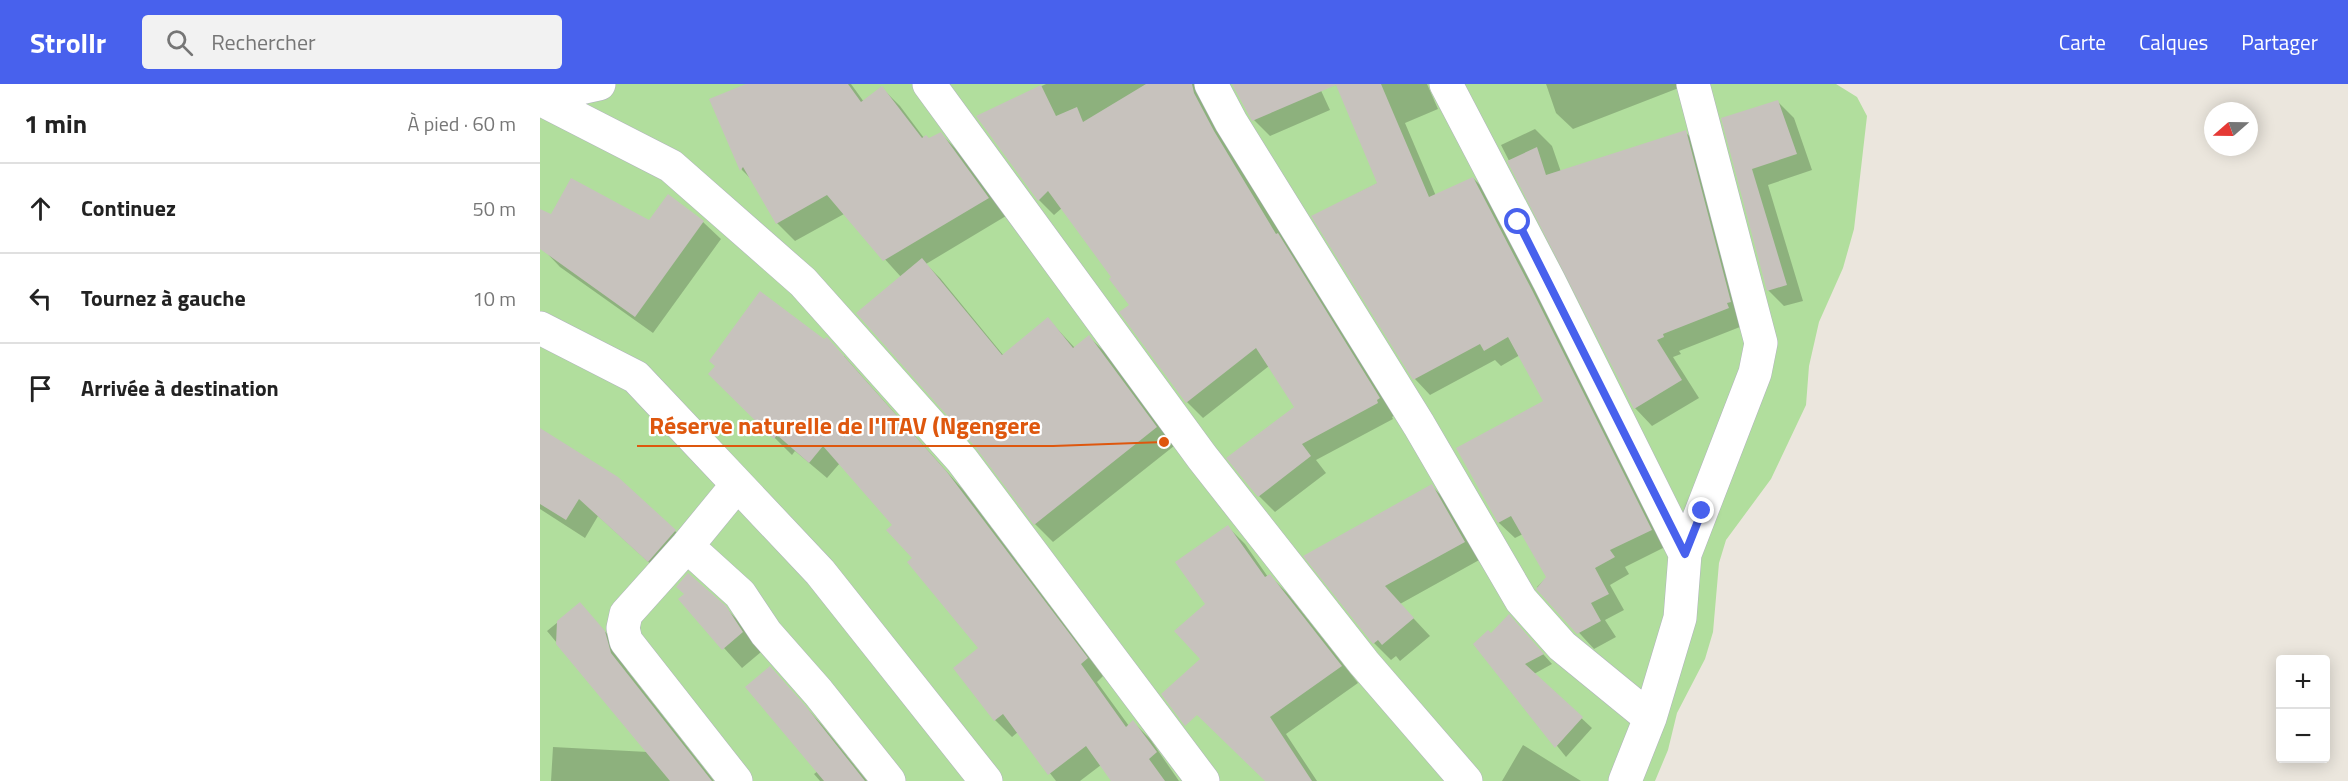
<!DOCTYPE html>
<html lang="fr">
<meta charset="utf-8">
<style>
body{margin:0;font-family:"Titillium Web",sans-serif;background:#f2f2f2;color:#222}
.controls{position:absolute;right:18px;bottom:18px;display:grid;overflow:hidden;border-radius:6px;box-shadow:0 3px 15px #0003}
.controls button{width:54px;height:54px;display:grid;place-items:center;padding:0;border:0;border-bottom:2px solid #e0e0e0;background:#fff;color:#222;font:30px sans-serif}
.compass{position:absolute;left:1664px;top:18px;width:54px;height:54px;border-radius:50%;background:#fff;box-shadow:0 3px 15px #0003;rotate:250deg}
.stop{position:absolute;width:18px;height:18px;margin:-14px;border:4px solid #4861ed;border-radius:50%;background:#fff}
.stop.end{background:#4861ed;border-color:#fff;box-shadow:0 2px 6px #0008}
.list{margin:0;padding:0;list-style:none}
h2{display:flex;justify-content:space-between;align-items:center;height:78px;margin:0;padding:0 24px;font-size:26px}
h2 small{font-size:20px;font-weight:400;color:#767676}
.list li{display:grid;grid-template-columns:39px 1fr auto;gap:18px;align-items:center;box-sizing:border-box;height:90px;padding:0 24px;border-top:2px solid #e0e0e0}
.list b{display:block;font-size:22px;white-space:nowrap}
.list em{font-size:20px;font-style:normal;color:#767676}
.icon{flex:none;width:33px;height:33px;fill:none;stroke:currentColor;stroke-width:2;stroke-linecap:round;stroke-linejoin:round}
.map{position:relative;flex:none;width:1808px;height:697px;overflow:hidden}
header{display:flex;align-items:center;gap:36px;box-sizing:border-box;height:84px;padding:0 30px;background:#4861ed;color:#fff}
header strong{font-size:28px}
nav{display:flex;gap:33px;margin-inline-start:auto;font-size:21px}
.search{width:420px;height:54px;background:#f2f2f2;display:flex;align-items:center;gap:15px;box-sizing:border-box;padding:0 21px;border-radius:6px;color:#767676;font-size:22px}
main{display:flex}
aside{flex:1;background:#fff}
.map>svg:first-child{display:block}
.green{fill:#b1de9d}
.shadow{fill:#0003}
.building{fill:#c7c2bd}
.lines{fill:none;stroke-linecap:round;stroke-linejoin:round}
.street-casing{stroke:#b0b3bd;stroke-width:34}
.street{stroke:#fff;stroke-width:33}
.route{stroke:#4861ed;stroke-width:8}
.leader{fill:none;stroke:#de570e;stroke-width:2}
.callout-dot{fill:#de570e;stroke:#fff;stroke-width:2}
.callout-label{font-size:24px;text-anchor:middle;font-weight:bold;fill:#de570e;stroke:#fff;stroke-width:4.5;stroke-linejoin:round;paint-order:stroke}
</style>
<header>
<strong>Strollr</strong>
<div class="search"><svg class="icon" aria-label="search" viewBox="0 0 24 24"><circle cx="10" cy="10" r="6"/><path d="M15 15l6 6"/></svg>Rechercher</div>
<nav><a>Carte</a><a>Calques</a><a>Partager</a></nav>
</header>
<main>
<aside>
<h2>1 min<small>À pied · 60 m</small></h2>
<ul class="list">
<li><svg class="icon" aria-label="ahead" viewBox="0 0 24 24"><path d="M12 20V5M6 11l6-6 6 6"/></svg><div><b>Continuez</b></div><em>50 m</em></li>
<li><svg class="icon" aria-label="left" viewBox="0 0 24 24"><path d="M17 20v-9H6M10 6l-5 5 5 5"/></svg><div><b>Tournez à gauche</b></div><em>10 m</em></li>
<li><svg class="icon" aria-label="arrive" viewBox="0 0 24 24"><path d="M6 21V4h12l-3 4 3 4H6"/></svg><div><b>Arrivée à destination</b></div></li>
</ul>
</aside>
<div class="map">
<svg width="1808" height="697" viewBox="0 0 1808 697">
<rect width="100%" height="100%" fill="#ebe6dd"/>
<path class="green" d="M 0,0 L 1296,0 L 1317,13 L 1327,32 L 1314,145 L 1303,184 L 1279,238 L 1269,282 L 1266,321 L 1231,395 L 1186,456 L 1179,479 L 1173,548 L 1165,575 L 1137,629 L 1128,666 L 1115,697 L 0,697 Z"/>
<path class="shadow" d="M 210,0 L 311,0 L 324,18 L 342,4 L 360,22 L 384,54 L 389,56 L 401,50 L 419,68 L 466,132 L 386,180 L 400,194 L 464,272 L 508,235 L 535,264 L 549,253 L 568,271 L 634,362 L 513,458 L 495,440 L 437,363 L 361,193 L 304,130 L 255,157 L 237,139 L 214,98 L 202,86 L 171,16 Z
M 506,0 L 677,0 L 690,64 L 747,160 L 753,167 L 855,331 L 852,333 L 853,335 L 776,376 L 786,389 L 735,428 L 719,412 L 756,324 L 729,282 L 663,334 L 647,318 L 581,228 L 591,221 L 573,193 L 522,124 L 514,131 L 499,116 L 438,32 Z
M 694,0 L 778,0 L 790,26 L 730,52 L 714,36 Z
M 817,0 L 887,0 L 898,25 L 865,39 L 896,112 L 933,94 L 949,110 L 1127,462 L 1085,483 L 1089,490 L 1070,501 L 1084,526 L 1065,536 L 1076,553 L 1054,565 L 997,503 L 1007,493 L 983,450 L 975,454 L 959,439 L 918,365 L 1005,317 L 980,271 L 961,282 L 955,276 L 890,311 L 875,295 L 773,132 L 838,99 Z
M 1006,0 L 1149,0 L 1033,45 L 1016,29 Z
M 1238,18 L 1254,34 L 1272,86 L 1228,101 L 1263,217 L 1244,222 L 1228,206 L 1183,35 Z
M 995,45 L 1012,62 L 1021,88 L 1145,48 L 1163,65 L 1205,241 L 1139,267 L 1141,270 L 1133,273 L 1159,314 L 1112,342 L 1095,324 L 961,61 Z
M 128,112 L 163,138 L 181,155 L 113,249 L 20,183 L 3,165 L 110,138 Z
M 304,272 L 424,407 L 563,592 L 557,598 L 589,642 L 593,638 L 610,655 L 639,697 L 573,697 L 561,681 L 540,697 L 516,697 L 478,648 L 472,653 L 455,636 L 415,584 L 440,565 L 374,474 L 354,441 L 300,379 L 287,394 L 255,367 L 252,371 L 170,290 Z
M 0,346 L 135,447 L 153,466 L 127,495 L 58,432 L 45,454 L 0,425 Z
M 892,402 L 908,419 L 941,475 L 860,520 L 890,552 L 860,577 L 856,572 L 851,576 L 834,559 L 766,472 Z
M 688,443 L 705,460 L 728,493 L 730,492 L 747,509 L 818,599 L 746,650 L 777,697 L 727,697 L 662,575 L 667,521 Z
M 140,515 L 185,523 L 204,543 L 221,568 L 202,584 Z
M 40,520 L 80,564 L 87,586 L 174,697 L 11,697 L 13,663 L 108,668 L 7,547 Z
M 978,542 L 1012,580 L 994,590 L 1052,644 L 1026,673 L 935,560 L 951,551 Z
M 230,584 L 282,641 L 327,697 L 280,697 L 274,690 L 278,687 Z
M 983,661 L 1041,697 L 962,697 Z"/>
<path class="building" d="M 206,0 L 308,0 L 321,18 L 342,2 L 382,54 L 386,51 L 389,54 L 401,48 L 449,114 L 343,177 L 287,111 L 236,140 L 203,83 L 200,87 L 169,15 Z
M 606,0 L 652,0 L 654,9 L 674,47 L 736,150 L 738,149 L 840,314 L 837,316 L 838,319 L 762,360 L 771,372 L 718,413 L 686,374 L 754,323 L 716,264 L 646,319 L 579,228 L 589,221 L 569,195 L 571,193 L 508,107 L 498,117 L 436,32 L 501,1 L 516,32 L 537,23 L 543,38 Z
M 692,0 L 841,0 L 889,113 L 933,93 L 992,206 L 1112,446 L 1070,466 L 1075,473 L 1055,484 L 1069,510 L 1051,519 L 1061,537 L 1037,550 L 996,505 L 1006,493 L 971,432 L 958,439 L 916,364 L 1003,317 L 968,253 L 944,267 L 940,260 L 873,296 L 771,132 L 837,99 L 796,1 L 712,37 Z
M 1238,16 L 1257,70 L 1212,85 L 1247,201 L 1227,207 L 1181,34 Z
M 1146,46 L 1191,218 L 1187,219 L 1189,224 L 1123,250 L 1124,253 L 1117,256 L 1142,296 L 1094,325 L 967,77 L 997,63 L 1006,91 Z
M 31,94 L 109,136 L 128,110 L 164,137 L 95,233 L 0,165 L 0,125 L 11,130 Z
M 382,174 L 462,271 L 508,233 L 533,264 L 549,251 L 617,343 L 494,441 L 436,364 L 316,229 Z
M 220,207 L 284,255 L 287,253 L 407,388 L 548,574 L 541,580 L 586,643 L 593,636 L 617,668 L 609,675 L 625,697 L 571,697 L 546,662 L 508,691 L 463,630 L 454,637 L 413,584 L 438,564 L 367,478 L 372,474 L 346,446 L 352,441 L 283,362 L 269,379 L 237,351 L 234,355 L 168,290 L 175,282 L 169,277 Z
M 0,344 L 78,393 L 136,446 L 108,478 L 39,415 L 26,436 L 0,420 Z
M 892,400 L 925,458 L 845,502 L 874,534 L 842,561 L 838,556 L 833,560 L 763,472 Z
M 688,441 L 725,493 L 730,490 L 802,582 L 730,633 L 772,697 L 725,697 L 657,631 L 645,642 L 621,610 L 660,575 L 634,547 L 665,520 L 635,478 Z
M 148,489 L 186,522 L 203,548 L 182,566 L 138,515 L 144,510 L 136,503 Z
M 40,518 L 65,547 L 71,569 L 172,697 L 130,697 L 16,560 L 17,537 Z
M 969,530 L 1004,570 L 985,580 L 1043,633 L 1015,664 L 933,560 L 948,546 L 951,549 Z
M 230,582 L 264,620 L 325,697 L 284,697 L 205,603 Z"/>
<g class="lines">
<defs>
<path id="street" d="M 389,0 L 662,373 L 824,579 L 926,697
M 671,0 L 691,38 L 879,341 L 981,516 L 1022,562 L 1110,634
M 906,0 L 1009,197 L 1145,470
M 0,13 L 59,0
M 0,15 L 131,82 L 263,198 L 422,376 L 663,697
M 0,244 L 96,293 L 280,488 L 446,697
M 147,462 L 200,510 L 226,549 L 278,608 L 349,697
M 196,697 L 86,557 L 83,544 L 86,530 L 147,462 L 197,401
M 1085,697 L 1110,634 L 1140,534 L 1145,470 L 1215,289 L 1221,259 L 1153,0"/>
</defs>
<use href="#street" class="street-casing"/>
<use href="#street" class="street"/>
</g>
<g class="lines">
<path class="route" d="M 978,138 L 1145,470 L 1162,427"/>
</g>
<path class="leader" d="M624 358L513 362H97"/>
<circle class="callout-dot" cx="624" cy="358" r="6"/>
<g class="callout-label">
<text x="305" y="350">Réserve naturelle de l'ITAV (Ngengere</text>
</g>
</svg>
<div class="controls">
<button>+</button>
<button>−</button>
</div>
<svg class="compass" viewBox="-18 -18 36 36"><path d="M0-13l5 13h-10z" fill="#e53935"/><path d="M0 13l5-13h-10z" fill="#767676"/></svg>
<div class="stop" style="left:978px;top:138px"></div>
<div class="stop end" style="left:1162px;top:427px"></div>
</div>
</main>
